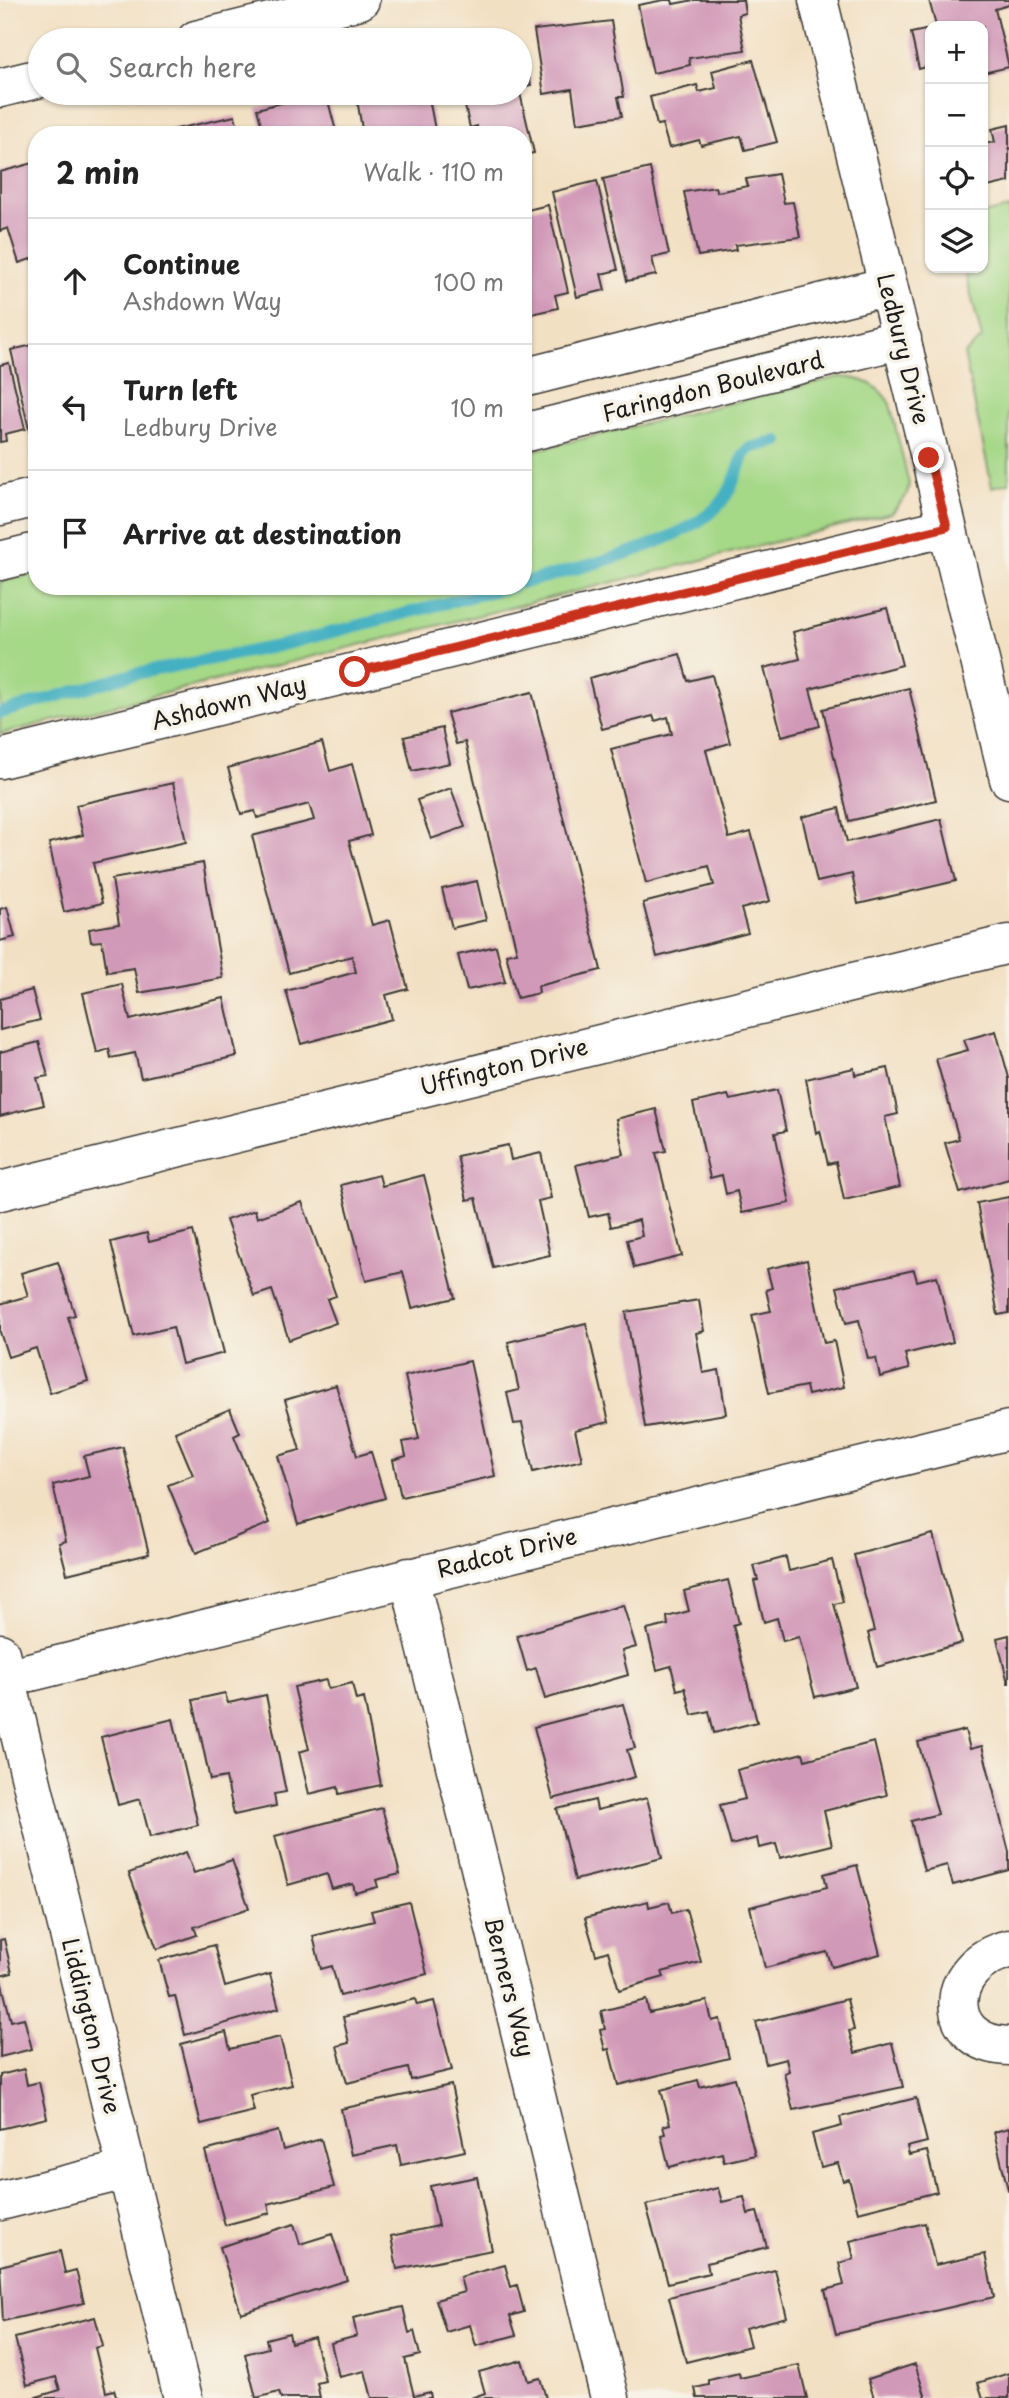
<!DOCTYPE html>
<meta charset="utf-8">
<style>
body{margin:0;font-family:"Playpen Sans",sans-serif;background:#f2f2f2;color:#222}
.controls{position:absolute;right:21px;top:21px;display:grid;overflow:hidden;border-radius:14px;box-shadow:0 2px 5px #0004}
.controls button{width:63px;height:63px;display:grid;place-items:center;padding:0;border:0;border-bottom:2px solid #e0e0e0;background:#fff;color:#222;font:35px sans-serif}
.stop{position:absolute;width:21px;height:21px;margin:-16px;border:5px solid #c8321e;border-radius:50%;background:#fff}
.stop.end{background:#c8321e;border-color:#fff;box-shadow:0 2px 7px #0008}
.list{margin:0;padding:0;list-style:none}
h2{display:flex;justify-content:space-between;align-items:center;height:91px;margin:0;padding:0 28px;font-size:30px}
h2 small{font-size:23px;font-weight:400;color:#767676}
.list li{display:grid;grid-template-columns:46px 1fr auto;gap:21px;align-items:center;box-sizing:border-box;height:126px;padding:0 28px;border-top:2px solid #e0e0e0}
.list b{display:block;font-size:26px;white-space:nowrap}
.list p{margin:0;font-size:23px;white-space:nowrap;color:#767676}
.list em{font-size:23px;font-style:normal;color:#767676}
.icon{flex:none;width:38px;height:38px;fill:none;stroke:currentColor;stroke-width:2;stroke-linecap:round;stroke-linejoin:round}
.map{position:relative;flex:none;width:1009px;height:2398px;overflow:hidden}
.search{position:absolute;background:#fff;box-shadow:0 2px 5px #0004;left:28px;top:28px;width:504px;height:77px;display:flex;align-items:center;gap:18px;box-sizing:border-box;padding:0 24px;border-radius:38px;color:#767676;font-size:26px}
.panel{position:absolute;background:#fff;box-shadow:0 2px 5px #0004;left:28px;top:126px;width:504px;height:469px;border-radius:28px}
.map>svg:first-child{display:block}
.green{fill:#a5d887;stroke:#607a52;stroke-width:2}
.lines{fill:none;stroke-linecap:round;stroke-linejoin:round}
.stream{stroke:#44b0c1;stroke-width:12}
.building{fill:#d199b8}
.minor-casing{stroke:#3c3935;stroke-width:41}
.minor{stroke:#fff;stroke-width:38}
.route{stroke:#c8321e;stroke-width:9}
.labels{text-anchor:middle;stroke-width:7;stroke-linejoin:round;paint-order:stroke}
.street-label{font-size:23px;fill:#1c1c1c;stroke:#f7f3e8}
</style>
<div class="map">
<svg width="1009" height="2398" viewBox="0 0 1009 2398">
<rect width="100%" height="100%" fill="#f7f3e8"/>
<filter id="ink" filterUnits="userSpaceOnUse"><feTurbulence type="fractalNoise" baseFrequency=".0143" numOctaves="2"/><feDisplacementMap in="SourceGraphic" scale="14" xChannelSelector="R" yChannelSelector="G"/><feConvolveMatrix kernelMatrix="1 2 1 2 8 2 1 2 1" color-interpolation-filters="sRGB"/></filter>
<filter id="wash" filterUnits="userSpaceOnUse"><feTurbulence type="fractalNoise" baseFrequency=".00686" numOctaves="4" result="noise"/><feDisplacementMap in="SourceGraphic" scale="28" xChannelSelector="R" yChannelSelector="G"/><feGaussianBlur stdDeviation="1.57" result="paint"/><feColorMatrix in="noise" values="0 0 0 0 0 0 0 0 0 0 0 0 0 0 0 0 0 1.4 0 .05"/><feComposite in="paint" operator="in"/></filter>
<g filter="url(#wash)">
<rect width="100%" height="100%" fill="#f2e0c3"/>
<path class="green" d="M 1009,208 L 1009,483 L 992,487 L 964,354 L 982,338 L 964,268 L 983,268 L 983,214 Z
M 839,377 C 861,377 879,384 890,404 L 909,484 L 907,495 L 892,513 L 0,734 L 0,582 L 37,573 L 37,586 L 523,586 L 523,453 Z"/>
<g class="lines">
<path class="stream" d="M 523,583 C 576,569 681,544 718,506 C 732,492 737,471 744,454 L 750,448 L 778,441
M 0,713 L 130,675 L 278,646 L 513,586"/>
</g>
<g id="blocks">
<path class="building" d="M 664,0 L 672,0 L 673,4 L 694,0 L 743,0 L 745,13 L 738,15 L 745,50 L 689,58 L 690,65 L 653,73 L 638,5 Z
M 929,0 L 1009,0 L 1009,5 L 995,9 L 1009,67 L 983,73 L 983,26 L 936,26 Z
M 611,21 L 624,97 L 618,97 L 622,116 L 577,123 L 572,89 L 544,94 L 534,30 Z
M 930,29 L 930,66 L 919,69 L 911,33 Z
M 522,49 L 531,85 L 520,87 L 520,50 Z
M 753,60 L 777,142 L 745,150 L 741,136 L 701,145 L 699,140 L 669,148 L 662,124 L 657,125 L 650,97 L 697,85 L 699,92 L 716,88 L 712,71 Z
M 321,93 L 326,93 L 337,135 L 264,135 L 257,109 Z
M 356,93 L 428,93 L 436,135 L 363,135 Z
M 462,93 L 520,93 L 534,153 L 523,155 L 523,135 L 479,135 L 477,126 L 470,128 Z
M 235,116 L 240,135 L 168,135 L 167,131 Z
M 1009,125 L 1009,182 L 983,188 L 983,144 L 995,142 L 992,129 Z
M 37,162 L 37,257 L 19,263 L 8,228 L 0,231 L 0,172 Z
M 650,168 L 669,254 L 652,258 L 656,275 L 627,281 L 603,179 Z
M 778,174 L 784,203 L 793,202 L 800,237 L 735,245 L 736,250 L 698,256 L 684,192 L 715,187 L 717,192 L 748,186 L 746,179 Z
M 597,181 L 618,270 L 601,274 L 605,290 L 577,297 L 552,192 Z
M 548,205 L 568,292 L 555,295 L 558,308 L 531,314 L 523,283 L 523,211 Z
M 37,344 L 37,432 L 30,434 L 11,350 Z
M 9,363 L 25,429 L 5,434 L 6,441 L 0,442 L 0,365 Z
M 887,608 L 902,665 L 810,689 L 820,726 L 782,736 L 764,668 L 800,659 L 793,632 Z
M 680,654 L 688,681 L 712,675 L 730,743 L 706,750 L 729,838 L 751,832 L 770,901 L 741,909 L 748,933 L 657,957 L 643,903 L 714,885 L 709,866 L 646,883 L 611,749 L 672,734 L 668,717 L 655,721 L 653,716 L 602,729 L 589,678 Z
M 909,688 L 936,800 L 849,821 L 823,709 Z
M 532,692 L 601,970 L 538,986 L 539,993 L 517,998 L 506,954 L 517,952 L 465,742 L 456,744 L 447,713 Z
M 442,728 L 450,763 L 412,771 L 404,737 Z
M 322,742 L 330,771 L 352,764 L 371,835 L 349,841 L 372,925 L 390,920 L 408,989 L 386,995 L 392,1019 L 301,1044 L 286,991 L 356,972 L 352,956 L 289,973 L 252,836 L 314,820 L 309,804 L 257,818 L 255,811 L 241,814 L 228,768 Z
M 173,783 L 186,842 L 93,863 L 102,903 L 64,912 L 49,843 L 83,835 L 76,805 Z
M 451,788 L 465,827 L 431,839 L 417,800 Z
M 839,808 L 847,842 L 941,819 L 956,881 L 858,904 L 852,874 L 817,882 L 802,817 Z
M 203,863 L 223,978 L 139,993 L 134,968 L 107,972 L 102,941 L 91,942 L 89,929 L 119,924 L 112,879 Z
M 477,881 L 486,920 L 452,928 L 442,889 Z
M 7,907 L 15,937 L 0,941 L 0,909 Z
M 496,946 L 505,982 L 467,990 L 458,955 Z
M 122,984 L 130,1020 L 224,998 L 237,1056 L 141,1078 L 135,1053 L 111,1058 L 109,1049 L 97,1053 L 83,993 Z
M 32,990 L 40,1020 L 0,1030 L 0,999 Z
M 996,1031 L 1009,1078 L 1009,1179 L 960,1193 L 945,1143 L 959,1139 L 936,1059 L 968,1050 L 964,1040 Z
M 39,1042 L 48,1076 L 37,1078 L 44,1105 L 0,1116 L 0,1052 Z
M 854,1068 L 855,1075 L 888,1068 L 898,1114 L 885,1117 L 900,1187 L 844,1200 L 836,1162 L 828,1164 L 820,1131 L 816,1133 L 806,1079 Z
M 777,1090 L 786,1131 L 775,1133 L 790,1203 L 742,1213 L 737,1191 L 726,1194 L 722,1175 L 710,1178 L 693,1103 L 728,1095 L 730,1100 Z
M 656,1109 L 666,1151 L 656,1153 L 682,1256 L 634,1268 L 627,1240 L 642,1236 L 639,1220 L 611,1227 L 608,1213 L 589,1217 L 576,1165 L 624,1154 L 616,1119 Z
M 508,1145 L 511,1160 L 541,1153 L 551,1198 L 538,1201 L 550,1255 L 493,1268 L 476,1198 L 467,1200 L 457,1156 Z
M 379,1175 L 382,1186 L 424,1175 L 455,1298 L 412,1308 L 403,1272 L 366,1281 L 341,1185 Z
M 1009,1197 L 1009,1313 L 998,1315 L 977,1203 Z
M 302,1202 L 336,1296 L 327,1299 L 336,1323 L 289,1340 L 272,1290 L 254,1296 L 226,1220 L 255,1210 L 257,1218 Z
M 193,1231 L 224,1353 L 182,1364 L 173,1327 L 134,1336 L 111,1242 L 147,1233 L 149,1242 Z
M 807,1260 L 824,1343 L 834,1341 L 844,1387 L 808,1395 L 806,1386 L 769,1393 L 752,1315 L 771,1311 L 766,1290 L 772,1288 L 767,1269 Z
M 58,1262 L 75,1315 L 68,1317 L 88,1381 L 50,1393 L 36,1348 L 8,1357 L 0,1332 L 0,1304 L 28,1296 L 21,1273 Z
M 914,1270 L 917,1281 L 937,1276 L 953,1342 L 905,1354 L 909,1369 L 880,1377 L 876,1358 L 868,1359 L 859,1320 L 846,1323 L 837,1287 Z
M 699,1300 L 704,1331 L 696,1333 L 703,1373 L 719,1370 L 726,1414 L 645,1427 L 626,1312 Z
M 586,1323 L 609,1422 L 575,1430 L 582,1460 L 533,1472 L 522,1423 L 514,1424 L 507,1393 L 519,1390 L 508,1342 Z
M 470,1361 L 495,1476 L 401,1497 L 393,1460 L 406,1456 L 403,1442 L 419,1439 L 405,1376 Z
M 336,1385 L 357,1456 L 371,1452 L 385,1498 L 298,1524 L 278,1456 L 300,1450 L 285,1400 Z
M 230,1409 L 240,1433 L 234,1436 L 270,1523 L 196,1553 L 168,1485 L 193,1475 L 175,1432 Z
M 123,1447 L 149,1554 L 67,1574 L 59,1543 L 66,1541 L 53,1485 L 89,1476 L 84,1456 Z
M 933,1534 L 962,1643 L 877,1667 L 868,1633 L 874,1631 L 854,1555 Z
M 786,1557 L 789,1571 L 832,1560 L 843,1602 L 834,1604 L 856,1687 L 815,1697 L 799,1637 L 783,1641 L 777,1618 L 764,1622 L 754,1581 L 758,1580 L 754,1566 Z
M 728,1580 L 739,1623 L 733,1625 L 757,1722 L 714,1733 L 709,1711 L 692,1715 L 685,1688 L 677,1690 L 671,1666 L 657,1670 L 647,1630 L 668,1625 L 667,1617 L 689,1611 L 684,1591 Z
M 623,1605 L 636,1647 L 622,1651 L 628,1675 L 545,1699 L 536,1668 L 527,1671 L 517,1636 Z
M 1009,1635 L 1009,1683 L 1008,1683 L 997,1638 Z
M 326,1680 L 328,1689 L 352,1683 L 356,1700 L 364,1698 L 381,1785 L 339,1794 L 338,1787 L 309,1794 L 299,1752 L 309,1749 L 294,1687 Z
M 225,1693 L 228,1703 L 266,1695 L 286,1792 L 274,1794 L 276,1806 L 234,1815 L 226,1777 L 210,1780 L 193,1700 Z
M 623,1704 L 635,1748 L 627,1750 L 635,1777 L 553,1799 L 534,1727 Z
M 173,1719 L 198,1825 L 150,1837 L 140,1799 L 118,1805 L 101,1737 Z
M 965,1730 L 970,1749 L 982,1746 L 1009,1852 L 1009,1870 L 953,1885 L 947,1865 L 924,1871 L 911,1821 L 938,1814 L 918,1742 Z
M 874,1742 L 887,1795 L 824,1811 L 832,1845 L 780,1858 L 776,1844 L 759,1848 L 757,1838 L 731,1845 L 720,1805 L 745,1799 L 737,1770 L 803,1753 L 805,1760 Z
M 647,1798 L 662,1858 L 575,1880 L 557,1809 L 595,1800 L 597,1810 Z
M 382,1808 L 400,1874 L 376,1880 L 378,1887 L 355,1893 L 353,1884 L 332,1889 L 327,1874 L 288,1885 L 275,1836 Z
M 186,1852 L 194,1873 L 232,1860 L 249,1908 L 194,1927 L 197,1935 L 157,1949 L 129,1873 Z
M 857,1865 L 880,1954 L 832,1967 L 827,1952 L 765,1968 L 750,1907 L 827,1887 L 824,1874 Z
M 648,1901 L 649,1907 L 669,1902 L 672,1913 L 686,1909 L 701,1962 L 662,1972 L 664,1977 L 619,1990 L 608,1951 L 596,1955 L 585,1918 Z
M 409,1902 L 427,1974 L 340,1996 L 332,1966 L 321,1969 L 313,1936 L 374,1921 L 371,1911 Z
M 4,1939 L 12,1973 L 0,1976 L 0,1940 Z
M 214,1945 L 225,1987 L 270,1974 L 279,2008 L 185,2035 L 175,1996 L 169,1997 L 159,1960 Z
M 1,1980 L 11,2021 L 24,2018 L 32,2049 L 0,2057 Z
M 415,1999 L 417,2005 L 434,2001 L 452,2070 L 411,2080 L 408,2068 L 347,2083 L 337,2046 L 349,2043 L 343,2017 Z
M 847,1999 L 854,2030 L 849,2031 L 855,2053 L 892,2043 L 903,2087 L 793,2110 L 784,2073 L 789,2071 L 786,2059 L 766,2064 L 756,2022 Z
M 646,2000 L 649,2013 L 707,2001 L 712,2021 L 720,2019 L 729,2058 L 618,2085 L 609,2049 L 605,2050 L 600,2030 L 605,2029 L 601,2011 Z
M 226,2032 L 230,2049 L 280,2037 L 292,2085 L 250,2095 L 254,2111 L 201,2124 L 181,2044 Z
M 24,2069 L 27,2085 L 39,2082 L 47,2118 L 0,2129 L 0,2075 Z
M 735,2078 L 755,2155 L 724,2162 L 722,2153 L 669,2167 L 661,2135 L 665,2134 L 663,2126 L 670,2124 L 661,2090 L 698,2080 L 700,2087 Z
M 451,2085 L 465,2151 L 401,2165 L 397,2145 L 351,2155 L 341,2109 Z
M 916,2098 L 927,2142 L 907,2147 L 909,2155 L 927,2151 L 937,2192 L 858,2212 L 849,2179 L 843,2181 L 838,2163 L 821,2167 L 812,2134 L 842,2126 L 840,2117 Z
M 1009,2128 L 1009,2190 L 1008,2190 L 994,2132 Z
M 278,2131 L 283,2150 L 321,2139 L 334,2187 L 268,2204 L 270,2213 L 225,2225 L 205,2151 Z
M 477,2177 L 492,2250 L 397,2269 L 391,2236 L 438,2226 L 430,2186 Z
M 718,2188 L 722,2202 L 744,2197 L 748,2214 L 757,2212 L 767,2247 L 707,2263 L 709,2273 L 668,2283 L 646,2205 Z
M 925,2223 L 935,2265 L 985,2254 L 994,2297 L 836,2334 L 825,2290 L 844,2285 L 839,2263 L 854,2259 L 850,2241 Z
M 294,2224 L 300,2244 L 332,2234 L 347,2280 L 241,2313 L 220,2247 Z
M 60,2251 L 65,2273 L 76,2270 L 84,2303 L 3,2321 L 0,2266 Z
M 505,2265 L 511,2287 L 517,2285 L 524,2312 L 510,2316 L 516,2335 L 476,2346 L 470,2325 L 446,2332 L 436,2300 L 464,2292 L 460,2277 Z
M 775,2270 L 787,2317 L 745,2328 L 750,2346 L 686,2362 L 669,2297 Z
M 403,2307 L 409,2333 L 414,2331 L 420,2355 L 405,2359 L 414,2396 L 430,2392 L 431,2398 L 372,2398 L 365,2371 L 339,2377 L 331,2343 L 357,2336 L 353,2318 Z
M 95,2317 L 103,2346 L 95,2348 L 106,2392 L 114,2390 L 117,2398 L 33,2398 L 60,2390 L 56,2377 L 27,2385 L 15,2338 Z
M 289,2333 L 291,2343 L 314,2337 L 325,2381 L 317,2383 L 320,2398 L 281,2398 L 279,2392 L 256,2398 L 245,2354 L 268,2348 L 266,2339 Z
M 522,2360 L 528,2381 L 540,2378 L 546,2398 L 471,2398 L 485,2393 L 479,2372 Z
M 915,2364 L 926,2398 L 874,2398 L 868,2379 Z
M 799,2365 L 807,2398 L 697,2398 L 695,2388 L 709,2385 L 709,2380 L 739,2373 L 740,2378 Z
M 1009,2373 L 1009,2398 L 983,2398 L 978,2383 Z"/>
</g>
</g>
<g filter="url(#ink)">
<use href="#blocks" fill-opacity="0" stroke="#3c3935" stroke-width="2"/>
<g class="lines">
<defs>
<path id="minor" d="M 818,0 L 1009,779
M 196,40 L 360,0
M 0,88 L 40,78
M 523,378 L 888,286
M 523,433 L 902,339
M 0,506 L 37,497
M 0,561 L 37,552
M 0,759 L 947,527
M 0,1191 L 1009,944
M 409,1577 L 610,2398
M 0,1653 L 183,2398
M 6,1678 L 1009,1430
M 1009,1949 C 942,1965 941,2044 1009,2046
M 0,2201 L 126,2170"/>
</defs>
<use href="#minor" class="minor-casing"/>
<use href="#minor" class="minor"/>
</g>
</g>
<g class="lines" filter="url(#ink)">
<path class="route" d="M 355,672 L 947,527 L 929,458"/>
</g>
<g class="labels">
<g class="street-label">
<text transform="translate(903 349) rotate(76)" y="8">Ledbury Drive</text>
<text transform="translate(713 387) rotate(-14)" y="8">Faringdon Boulevard</text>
<text transform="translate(229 703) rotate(-14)" y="8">Ashdown Way</text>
<text transform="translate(504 1067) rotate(-14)" y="8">Uffington Drive</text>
<text transform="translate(507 1553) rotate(-14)" y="8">Radcot Drive</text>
<text transform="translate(509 1987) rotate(76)" y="8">Berners Way</text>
<text transform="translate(91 2026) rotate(76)" y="8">Liddington Drive</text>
</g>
</g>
</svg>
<div class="controls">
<button>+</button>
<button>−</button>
<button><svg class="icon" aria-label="locate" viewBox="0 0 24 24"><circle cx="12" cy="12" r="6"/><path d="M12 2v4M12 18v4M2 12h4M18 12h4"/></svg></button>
<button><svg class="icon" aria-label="layers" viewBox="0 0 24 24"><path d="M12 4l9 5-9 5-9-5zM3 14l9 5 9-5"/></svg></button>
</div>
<div class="stop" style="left:355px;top:672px"></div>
<div class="stop end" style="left:929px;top:458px"></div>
<div class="search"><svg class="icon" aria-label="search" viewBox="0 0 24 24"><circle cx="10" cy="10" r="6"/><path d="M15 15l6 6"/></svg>Search here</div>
<section class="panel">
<h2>2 min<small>Walk · 110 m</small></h2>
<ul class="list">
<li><svg class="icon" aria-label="ahead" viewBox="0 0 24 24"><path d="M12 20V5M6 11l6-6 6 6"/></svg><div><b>Continue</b><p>Ashdown Way</p></div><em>100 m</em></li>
<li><svg class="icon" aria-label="left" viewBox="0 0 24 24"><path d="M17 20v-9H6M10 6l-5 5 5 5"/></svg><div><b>Turn left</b><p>Ledbury Drive</p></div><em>10 m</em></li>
<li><svg class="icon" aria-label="arrive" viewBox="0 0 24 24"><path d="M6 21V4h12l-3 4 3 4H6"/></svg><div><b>Arrive at destination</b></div></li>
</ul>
</section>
</div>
